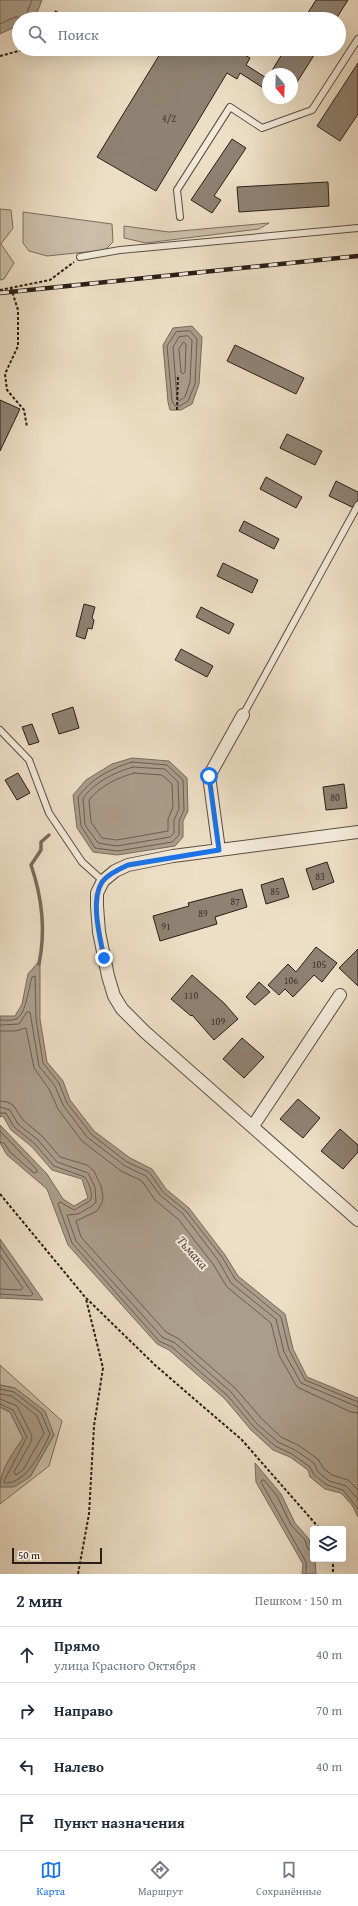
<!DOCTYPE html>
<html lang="ru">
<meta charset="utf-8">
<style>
body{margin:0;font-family:"Gentium Book Plus",serif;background:#f6f6f7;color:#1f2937}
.controls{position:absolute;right:12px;bottom:12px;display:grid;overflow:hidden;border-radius:4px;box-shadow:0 4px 16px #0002}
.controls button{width:36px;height:36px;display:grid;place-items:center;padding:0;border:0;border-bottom:1px solid #e0e1e3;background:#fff;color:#1f2937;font:20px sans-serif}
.compass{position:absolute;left:262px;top:68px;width:36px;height:36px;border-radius:50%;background:#fff;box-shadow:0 4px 16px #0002;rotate:161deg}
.scale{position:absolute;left:12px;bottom:10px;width:90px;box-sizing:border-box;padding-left:4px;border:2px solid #2a1d19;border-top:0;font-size:11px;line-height:14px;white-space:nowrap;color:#2a1d19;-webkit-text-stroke:3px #f3eada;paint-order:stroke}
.stop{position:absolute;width:12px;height:12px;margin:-9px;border:3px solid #1a73e8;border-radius:50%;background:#fff}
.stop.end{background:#1a73e8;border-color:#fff;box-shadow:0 1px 4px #0008}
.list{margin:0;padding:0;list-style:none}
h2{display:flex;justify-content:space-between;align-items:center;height:52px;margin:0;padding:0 16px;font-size:17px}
h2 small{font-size:13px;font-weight:400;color:#747a83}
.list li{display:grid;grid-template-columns:26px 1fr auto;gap:12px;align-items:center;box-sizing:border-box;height:56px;padding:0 16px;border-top:1px solid #e0e1e3}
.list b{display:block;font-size:15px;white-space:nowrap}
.list p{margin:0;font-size:13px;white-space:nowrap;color:#747a83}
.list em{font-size:13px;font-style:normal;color:#747a83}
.icon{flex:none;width:22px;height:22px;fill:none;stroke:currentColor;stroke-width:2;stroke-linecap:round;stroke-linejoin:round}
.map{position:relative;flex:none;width:358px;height:1574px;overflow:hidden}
.search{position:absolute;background:#fff;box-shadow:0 4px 16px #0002;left:12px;right:12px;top:12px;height:44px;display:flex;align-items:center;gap:10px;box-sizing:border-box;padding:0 14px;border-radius:22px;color:#747a83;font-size:15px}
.sheet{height:276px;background:#fff}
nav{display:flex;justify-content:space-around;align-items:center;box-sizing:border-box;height:56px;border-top:1px solid #e0e1e3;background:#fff;font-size:11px;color:#747a83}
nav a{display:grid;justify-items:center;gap:2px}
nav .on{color:#1a73e8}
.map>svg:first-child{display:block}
.green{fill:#ccbea9;stroke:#7b6e61}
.water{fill:#ab9d8b;stroke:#776a5d}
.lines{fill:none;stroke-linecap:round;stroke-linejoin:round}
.shore{stroke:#6a5d52;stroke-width:1}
.stream{stroke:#776a5d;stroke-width:3.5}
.building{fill:#8f8273;stroke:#2a1d19}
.service-casing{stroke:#5b4e44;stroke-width:8}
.minor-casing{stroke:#5b4e44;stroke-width:14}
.path{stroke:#2a1d19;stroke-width:2;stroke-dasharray:3 2;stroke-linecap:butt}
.service{stroke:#f3eada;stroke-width:6}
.minor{stroke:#f3eada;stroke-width:12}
.rail-casing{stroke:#2a1d19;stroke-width:4.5}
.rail{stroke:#f3eada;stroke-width:3;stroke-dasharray:9;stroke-linecap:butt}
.route{stroke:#1a73e8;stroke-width:5}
.labels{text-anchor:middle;stroke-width:4;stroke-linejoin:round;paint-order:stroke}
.number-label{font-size:10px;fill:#433630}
.water-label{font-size:13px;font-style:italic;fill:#574a41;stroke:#f3eada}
</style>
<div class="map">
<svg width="358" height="1574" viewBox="0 0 358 1574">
<rect width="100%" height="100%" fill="#eddfc6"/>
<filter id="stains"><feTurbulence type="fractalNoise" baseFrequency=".005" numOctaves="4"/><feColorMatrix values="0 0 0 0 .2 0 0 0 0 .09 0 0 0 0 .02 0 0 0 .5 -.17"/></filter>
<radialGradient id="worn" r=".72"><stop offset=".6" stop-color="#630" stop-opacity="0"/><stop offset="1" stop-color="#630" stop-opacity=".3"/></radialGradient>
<path class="green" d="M 0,209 L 11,210 L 13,228 L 1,244 L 14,263 L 4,279 L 0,280 Z
M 23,212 L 112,224 L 113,242 L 105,250 L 47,256 L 29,251 L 23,243 Z
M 269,223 L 259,229 L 146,243 L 124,238 L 124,226 L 169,232 Z
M 0,1365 L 62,1421 L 49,1466 L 0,1504 L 0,1407 L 10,1412 L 23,1438 L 9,1460 L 30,1477 L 54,1435 L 15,1388 L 0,1385 Z"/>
<path class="water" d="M 0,0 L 42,0 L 35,18 L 19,19 L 19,25 L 0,34 Z
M 192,326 L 202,337 L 199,384 L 192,404 L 181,410 L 170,410 L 168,402 L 163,345 L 173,328 Z
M 132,758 L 169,761 L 187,778 L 188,811 L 183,821 L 183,837 L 175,846 L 117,855 L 93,852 L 77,828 L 73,795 L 86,780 L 112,764 Z
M 40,960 L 40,1019 L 47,1062 L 63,1081 L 70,1100 L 94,1131 L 130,1158 L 152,1169 L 166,1189 L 189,1208 L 225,1255 L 238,1276 L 285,1314 L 293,1349 L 307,1377 L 358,1398 L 358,1517 L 352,1505 L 341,1493 L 325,1489 L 310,1477 L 308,1470 L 290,1457 L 273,1450 L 251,1430 L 225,1399 L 169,1350 L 157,1344 L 68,1245 L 47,1189 L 7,1155 L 0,1143 L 0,1125 L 47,1174 L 63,1199 L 74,1206 L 88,1198 L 82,1179 L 52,1170 L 31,1146 L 11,1130 L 3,1116 L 0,1117 L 0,1016 L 15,1016 L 22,1004 L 28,974 Z
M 0,1239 L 43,1300 L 0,1298 Z
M 0,1385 L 15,1388 L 45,1411 L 54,1435 L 30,1477 L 14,1487 L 0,1487 C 0,1469 14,1452 23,1438 L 10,1412 L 0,1407 Z
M 255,1463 L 281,1494 L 295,1523 L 309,1539 L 313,1559 L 315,1559 L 316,1574 L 302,1574 L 303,1564 L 256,1482 Z"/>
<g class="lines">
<path class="shore" d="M 0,24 L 15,17 L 25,18 L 32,0
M 190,331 L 197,339 L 195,384 L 188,401 L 180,406 L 175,406 L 172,401 L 167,346 L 176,332 Z
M 188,336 L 192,340 L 190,382 L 185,397 L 179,401 L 177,399 L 173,347 L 179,337 Z
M 184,342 L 186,344 L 185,372 L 183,374 L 181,372 L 179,349 Z
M 132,762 L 167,765 L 183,780 L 184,810 L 179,821 L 179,835 L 172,842 L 118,851 L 95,848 L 81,826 L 78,797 C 92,778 110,769 132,762 Z
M 133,767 L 165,769 L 178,782 L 179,809 L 174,820 L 174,833 L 170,837 L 117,846 L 98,843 L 85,825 L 83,798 C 95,782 113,773 133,767 Z
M 134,773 L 162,775 L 172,784 L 173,807 L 168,819 L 168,831 L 117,840 L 102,838 L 91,822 L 89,800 C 100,786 117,778 134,773 Z
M 0,1020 C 4,1020 12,1021 16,1019 C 26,1015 29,986 32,977 L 35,976 L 36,1019 L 43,1063 L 59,1083 L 67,1103 L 92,1135 L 127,1162 L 149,1172 L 163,1192 L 186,1211 L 222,1257 L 235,1279 L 281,1317 L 289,1350 L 305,1380 L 358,1402
M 0,1025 L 19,1024 L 27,1012 L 30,1012 L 39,1066 L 55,1086 L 63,1105 L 87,1137 L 125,1166 L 146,1176 L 160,1195 L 183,1214 L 218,1260 L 231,1283 L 276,1319 L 284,1352 L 301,1383 L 358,1407
M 0,1031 L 15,1031 L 26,1028 L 34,1068 L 49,1089 L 58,1109 L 82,1141 L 121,1171 L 142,1181 L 155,1200 L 178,1219 L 213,1264 L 227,1287 L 271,1323 L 279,1355 L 297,1387 L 351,1412 L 358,1413
M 0,1101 L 7,1102 L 13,1105 L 23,1120 L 42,1136 L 60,1157 L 87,1165 L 94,1171 L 101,1186 L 103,1197 L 102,1203 L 97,1211 L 76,1221 L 81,1237 L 166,1332 L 179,1339 L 235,1388 L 262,1419 L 281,1437 L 298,1445 L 318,1459 L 324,1469 L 332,1475 L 348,1480 L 358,1490
M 0,1107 L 10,1110 L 18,1124 L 38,1140 L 57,1162 L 88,1173 L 95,1187 L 96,1202 L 92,1206 L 78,1214 L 67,1215 L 76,1241 L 162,1337 L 175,1343 L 231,1392 L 257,1424 L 278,1442 L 295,1450 L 314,1463 L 318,1472 L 329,1481 L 346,1486 L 358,1499
M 0,1113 L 6,1113 L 14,1127 L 34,1143 L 54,1166 L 85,1177 C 89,1184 94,1194 90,1201 L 74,1210 L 60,1202 L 58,1204 L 72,1243 L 159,1341 L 172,1347 L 228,1396 L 254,1427 L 275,1446 L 292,1454 L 310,1467 L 314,1475 L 327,1485 L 343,1490 L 358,1509
M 0,1131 L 37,1170 L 37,1172 L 34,1173 L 10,1152 L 4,1143 L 0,1142
M 0,1246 L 33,1294 L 31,1296 L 0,1294
M 0,1255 L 23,1288 L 21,1290 L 0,1289
M 0,1389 L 14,1392 L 41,1413 L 50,1434 C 42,1451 26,1484 5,1483 L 4,1481 L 27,1437 L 13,1410 L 0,1404
M 0,1394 L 12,1396 L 37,1416 L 44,1433 L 23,1470 L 16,1475 L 14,1472 L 31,1442 L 32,1436 L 17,1406 L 0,1399
M 306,1574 L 306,1562 L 261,1482 L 262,1480 L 264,1480 L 277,1496 L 291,1525 L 305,1540 L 308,1549 L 313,1550"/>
<path class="stream" d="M 39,964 C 46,930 42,897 31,865 L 41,850 L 41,842 L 49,835"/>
</g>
<path class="building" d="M 316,0 L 348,0 L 336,19 L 304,19 Z
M 163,49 L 235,49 L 250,58 L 246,65 L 268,79 L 268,91 L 240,73 L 237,79 L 227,73 L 156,191 L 97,157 Z
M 285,49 L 318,49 L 292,90 L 292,74 L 270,74 Z
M 358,63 L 358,114 L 340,141 L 317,126 Z
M 232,139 L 246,148 L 214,196 L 221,200 L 212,213 L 191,200 Z
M 328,182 L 329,206 L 239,212 L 237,187 Z
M 235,345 L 304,378 L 296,394 L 227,361 Z
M 0,400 L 20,409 L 0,451 Z
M 287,434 L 322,451 L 315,465 L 280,448 Z
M 266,477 L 302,497 L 296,508 L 260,489 Z
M 336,481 L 358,492 L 358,501 L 352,507 L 329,496 Z
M 244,521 L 279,539 L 274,549 L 239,531 Z
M 223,563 L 258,580 L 252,593 L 217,576 Z
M 84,604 L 95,607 L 92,618 L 94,620 L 92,629 L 88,628 L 85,639 L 76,636 Z
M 201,607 L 234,624 L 229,634 L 196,617 Z
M 181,649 L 213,666 L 207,677 L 175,660 Z
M 73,707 L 79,728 L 59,734 L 52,714 Z
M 32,724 L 39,742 L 29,745 L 22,727 Z
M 18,773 L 30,793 L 17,800 L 5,780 Z
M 344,784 L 347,808 L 326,810 L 323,787 Z
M 327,862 L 334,882 L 313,890 L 306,869 Z
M 283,878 L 289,897 L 266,904 L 261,885 Z
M 242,889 L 247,907 L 215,917 L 217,924 L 160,941 L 153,916 L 189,906 L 188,903 Z
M 316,947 L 337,963 L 322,982 L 314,975 L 293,997 L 285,989 L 279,995 L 268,985 L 288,964 L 296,972 Z
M 358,949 L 358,986 L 339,968 Z
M 192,975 L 224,1003 L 238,1019 L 214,1040 L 192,1015 L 191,1016 L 171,999 Z
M 259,982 L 270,992 L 255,1005 L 246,997 Z
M 242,1038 L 264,1057 L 244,1078 L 223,1059 Z
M 298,1099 L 320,1118 L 303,1138 L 280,1119 Z
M 340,1129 L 358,1145 L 358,1152 L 343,1169 L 321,1151 Z"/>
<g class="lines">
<defs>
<path id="service" d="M 180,217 L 177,190 L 230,107 L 262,128 L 312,110 L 358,39
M 80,257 L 120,250 L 358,228
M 243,715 L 358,505
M 0,730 L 29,760 L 49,813 L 82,862 L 103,881"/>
<path id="minor" d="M 358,832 L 173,856 L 128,865 L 115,871 L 103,881 L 97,893 L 97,906 L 99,932 L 108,976 L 114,996 L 122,1009 L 145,1032 L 358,1220
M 219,850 L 209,776 L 243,715
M 253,1126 L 340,995"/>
</defs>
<use href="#service" class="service-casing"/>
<use href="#minor" class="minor-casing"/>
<path class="path" d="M 55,11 L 66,19
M 0,56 L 26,49
M 11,288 L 18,310 L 18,346 L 5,374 L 7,390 L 24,410 L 27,427
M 0,290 L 50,280 L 74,262
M 177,410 L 178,375
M 0,1194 L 85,1297 L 156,1366 L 242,1440 L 320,1529
M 333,1559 L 333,1574
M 78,1574 L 89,1514 L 94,1426 L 103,1368 L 86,1299"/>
<use href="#service" class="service"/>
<use href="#minor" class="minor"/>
<defs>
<path id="rail" d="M 0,293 L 358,256"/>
</defs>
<use href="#rail" class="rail-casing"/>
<use href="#rail" class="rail"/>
</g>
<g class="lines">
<path class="route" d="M 104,958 C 100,937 90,901 102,882 C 108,874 119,869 128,865 L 219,850 L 209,776"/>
</g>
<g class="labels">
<g class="number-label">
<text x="169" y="122">4/2</text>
<text x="335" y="801">80</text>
<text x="320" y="880">83</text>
<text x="275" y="895">85</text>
<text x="235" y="905">87</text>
<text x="203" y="917">89</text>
<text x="166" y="930">91</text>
<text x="319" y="968">105</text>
<text x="291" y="984">106</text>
<text x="191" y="999">110</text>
<text x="218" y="1025">109</text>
</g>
<g class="water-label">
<text transform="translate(193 1252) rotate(48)" y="5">Тьмака</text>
</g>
</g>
<rect width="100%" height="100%" filter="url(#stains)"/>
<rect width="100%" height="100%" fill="url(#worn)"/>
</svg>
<div class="controls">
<button><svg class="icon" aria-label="layers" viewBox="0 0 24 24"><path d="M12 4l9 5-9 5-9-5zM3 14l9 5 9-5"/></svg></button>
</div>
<svg class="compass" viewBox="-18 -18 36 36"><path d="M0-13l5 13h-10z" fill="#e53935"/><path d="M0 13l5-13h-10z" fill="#747a83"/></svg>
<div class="scale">50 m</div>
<div class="stop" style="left:209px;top:776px"></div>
<div class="stop end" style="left:104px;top:958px"></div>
<div class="search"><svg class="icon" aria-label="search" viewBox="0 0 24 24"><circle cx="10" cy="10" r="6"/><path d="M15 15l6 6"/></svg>Поиск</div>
</div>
<section class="sheet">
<h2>2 мин<small>Пешком · 150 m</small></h2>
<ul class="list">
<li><svg class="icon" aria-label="ahead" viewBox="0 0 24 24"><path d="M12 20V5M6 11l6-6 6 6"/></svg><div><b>Прямо</b><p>улица Красного Октября</p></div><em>40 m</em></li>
<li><svg class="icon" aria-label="right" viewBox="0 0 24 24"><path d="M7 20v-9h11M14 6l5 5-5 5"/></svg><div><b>Направо</b></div><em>70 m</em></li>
<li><svg class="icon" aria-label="left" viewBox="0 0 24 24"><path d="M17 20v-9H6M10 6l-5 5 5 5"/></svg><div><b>Налево</b></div><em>40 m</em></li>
<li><svg class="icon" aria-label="arrive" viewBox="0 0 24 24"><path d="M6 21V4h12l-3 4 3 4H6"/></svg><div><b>Пункт назначения</b></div></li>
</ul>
</section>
<nav>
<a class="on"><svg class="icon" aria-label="map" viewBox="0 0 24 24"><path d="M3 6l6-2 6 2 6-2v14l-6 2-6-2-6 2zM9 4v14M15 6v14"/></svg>Карта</a>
<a><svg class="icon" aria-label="directions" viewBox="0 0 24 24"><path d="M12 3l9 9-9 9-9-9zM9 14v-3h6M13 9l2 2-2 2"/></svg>Маршрут</a>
<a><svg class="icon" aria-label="saved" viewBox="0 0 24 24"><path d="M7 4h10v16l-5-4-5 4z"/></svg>Сохранённые</a>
</nav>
